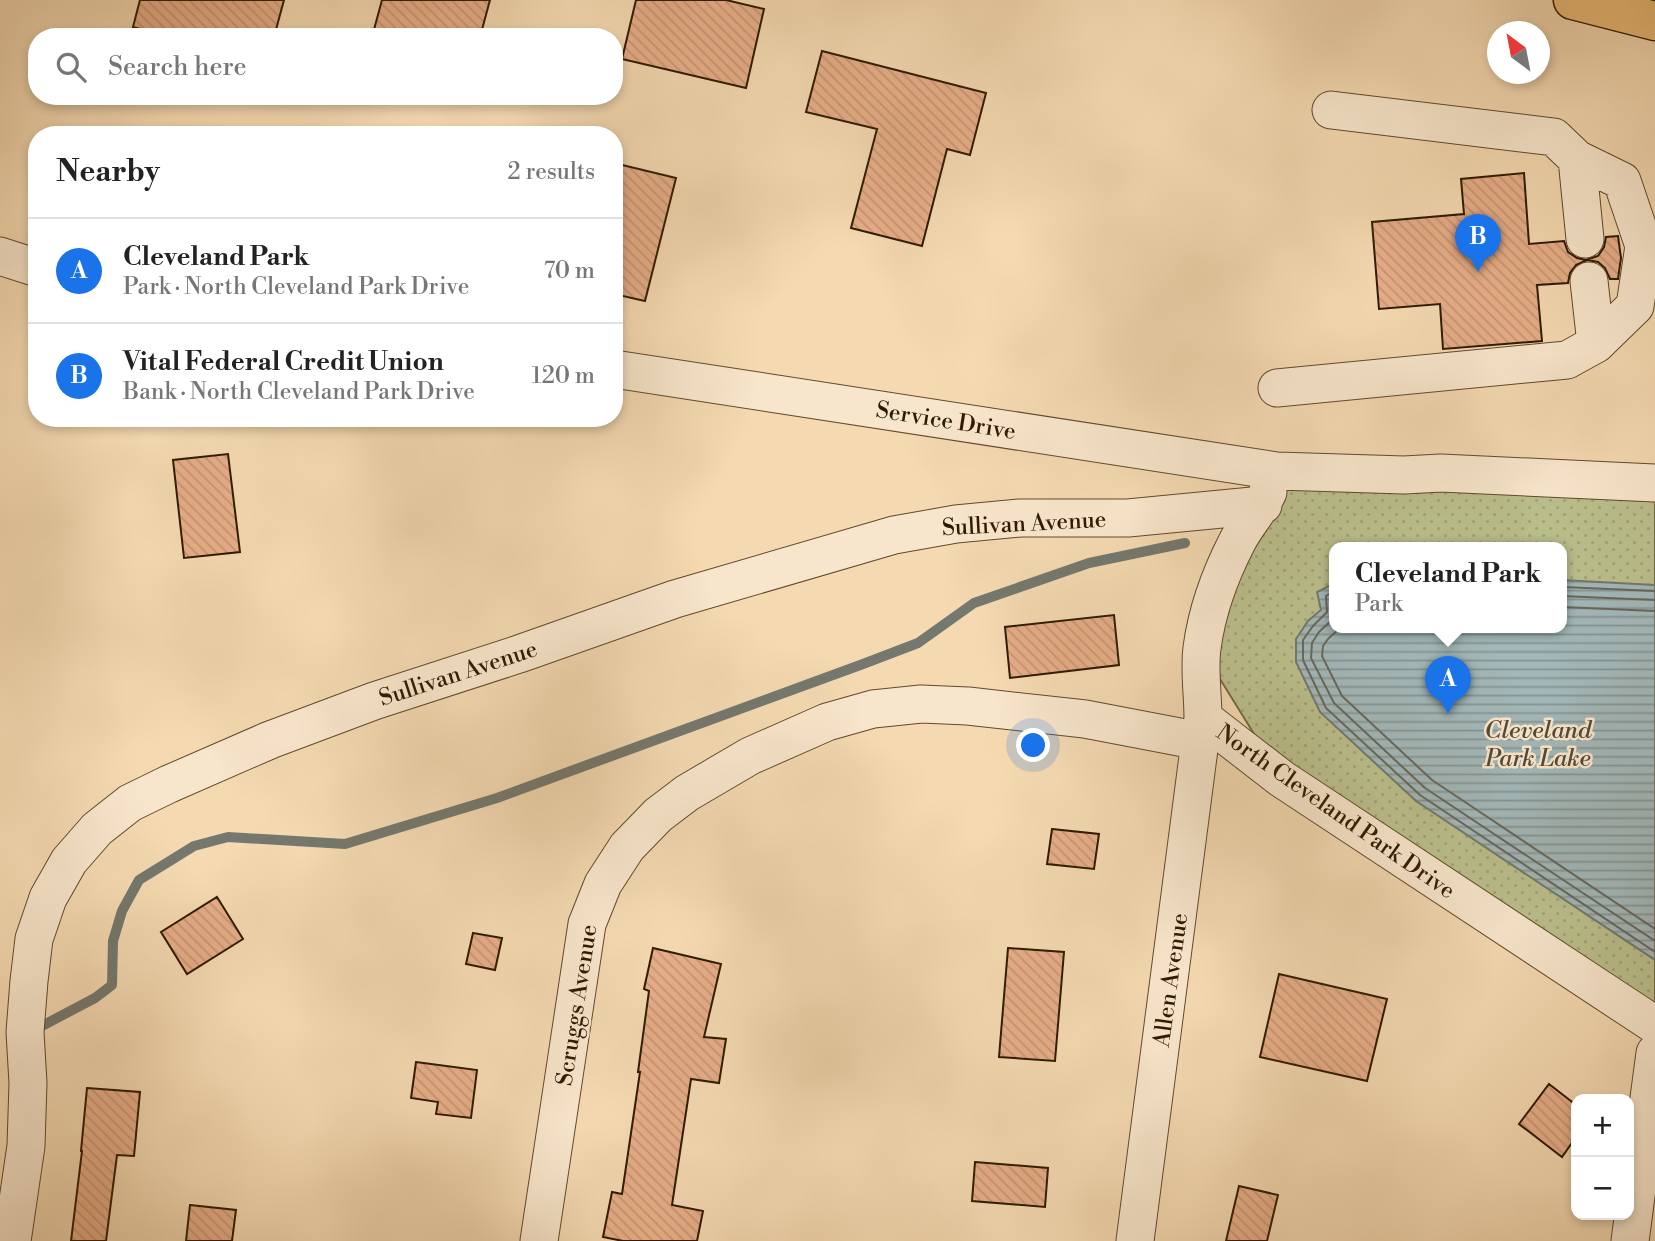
<!DOCTYPE html>
<meta charset="utf-8">
<style>
body{margin:0;font-family:"Libre Bodoni",serif;background:#f2f2f2;color:#222}
.controls{position:absolute;right:21px;bottom:21px;display:grid;overflow:hidden;border-radius:14px;box-shadow:0 4px 10px #0003}
.controls button{width:63px;height:63px;display:grid;place-items:center;padding:0;border:0;border-bottom:2px solid #e0e0e0;background:#fff;color:#222;font:35px sans-serif}
.compass{position:absolute;left:1487px;top:21px;width:63px;height:63px;border-radius:50%;background:#fff;box-shadow:0 4px 10px #0003;rotate:328deg}
.you{position:absolute;left:1034px;top:746px;width:24px;height:24px;margin:-18px;border:5px solid #fff;border-radius:50%;background:#1a73e8;box-shadow:0 0 0 10px #1a73e833}
.badge{display:grid;place-items:center;width:46px;height:46px;border-radius:50%;background:#1a73e8;color:#fff;font-size:23px;font-weight:700}
.pin{position:absolute;translate:-50% -58px;filter:drop-shadow(0 2px 4px #0008)}
.pin::after{content:'';position:absolute;top:37px;width:24px;height:21px;background:inherit;clip-path:polygon(0 0,100% 0,50% 100%)}
.popup{position:absolute;left:1329px;top:542px;width:238px;height:91px;box-sizing:border-box;display:grid;place-content:center;border-radius:14px;background:#fff;filter:drop-shadow(0 2px 5px #0005);font-size:23px;white-space:nowrap;color:#767676}
.popup b{font-size:26px;color:#222}
.popup::after{content:'';position:absolute;left:50%;top:100%;margin-left:-14px;border:14px solid transparent;border-top-color:#fff}
.list{margin:0;padding:0;list-style:none}
h2{display:flex;justify-content:space-between;align-items:center;height:91px;margin:0;padding:0 28px;font-size:30px}
h2 small{font-size:23px;font-weight:400;color:#767676}
.list li{display:grid;grid-template-columns:46px 1fr auto;gap:21px;align-items:center;box-sizing:border-box;height:105px;padding:0 28px;border-top:2px solid #e0e0e0}
.list b{display:block;font-size:26px;white-space:nowrap}
.list p{margin:0;font-size:23px;white-space:nowrap;color:#767676}
.list em{font-size:23px;font-style:normal;color:#767676}
.icon{flex:none;width:38px;height:38px;fill:none;stroke:currentColor;stroke-width:2;stroke-linecap:round;stroke-linejoin:round}
.map{position:relative;flex:none;width:1655px;height:1241px;overflow:hidden}
.search{position:absolute;background:#fff;box-shadow:0 4px 10px #0003;left:28px;top:28px;width:595px;height:77px;display:flex;align-items:center;gap:18px;box-sizing:border-box;padding:0 24px;border-radius:28px;color:#767676;font-size:26px}
.panel{position:absolute;background:#fff;box-shadow:0 4px 10px #0003;left:28px;top:126px;width:595px;height:301px;border-radius:28px}
.map>svg:first-child{display:block}
.park{fill:url(#park-dots);stroke:#746c46;stroke-width:2;fill-rule:evenodd}
.water{fill:url(#water-rules);stroke:#74786e;stroke-width:2}
.lines{fill:none;stroke-linecap:round;stroke-linejoin:round}
.shore{stroke:#68685c;stroke-width:2}
.stream{stroke:#74786e;stroke-width:10}
.building{fill:url(#building-back-hatch);stroke:#2f1a00;stroke-width:2}
.minor-casing{stroke:#604a2c;stroke-width:39}
.major-casing{stroke:#2f1a00;stroke-width:41}
.minor{stroke:#f8e6cc;stroke-width:37}
.major{stroke:#eabc78;stroke-width:38}
.labels{text-anchor:middle;stroke-width:5;stroke-linejoin:round;paint-order:stroke}
.street-label{font-size:23px;fill:#2f1a00;stroke:#f8e6cc}
.water-label{font-size:24px;font-style:italic;fill:#524937;stroke:#f8e6cc}
</style>
<div class="map">
<svg width="1655" height="1241" viewBox="0 0 1655 1241">
<defs>
<pattern id="park-dots" width="8" height="8" patternUnits="userSpaceOnUse" patternTransform="scale(1.75)"><rect width="8" height="8" fill="#babf8c"/><path d="M2 2h.1M6 6h.1" fill="none" stroke="#a0a477" stroke-width="1.8" stroke-linecap="round"/></pattern>
<pattern id="water-rules" width="6" height="5" patternUnits="userSpaceOnUse" patternTransform="scale(1.75)"><rect width="6" height="5" fill="#a2b7b8"/><path d="M0 2.5h6" fill="none" stroke="#849493"/></pattern>
<pattern id="building-back-hatch" width="6" height="6" patternUnits="userSpaceOnUse" patternTransform="scale(1.75)"><rect width="6" height="6" fill="#e7ae88"/><path d="M-1 5l2 2M0 0l6 6M5-1l2 2" fill="none" stroke="#c69574"/></pattern>
</defs>
<rect width="100%" height="100%" fill="#f4d9b1"/>
<filter id="stains"><feTurbulence type="fractalNoise" baseFrequency=".00286" numOctaves="4"/><feColorMatrix values="0 0 0 0 .2 0 0 0 0 .09 0 0 0 0 .02 0 0 0 .5 -.17"/></filter>
<radialGradient id="worn" r=".72"><stop offset=".6" stop-color="#630" stop-opacity="0"/><stop offset="1" stop-color="#630" stop-opacity=".3"/></radialGradient>
<path class="park" d="M 1293,473 L 1655,486 L 1655,1037 L 1282,779 L 1202,650 ZM 1334,548 L 1562,548 L 1562,628 L 1334,628 Z"/>
<path class="water" d="M 1562,580 L 1655,585 L 1655,960 L 1416,801 L 1320,712 L 1296,662 L 1296,639 L 1308,621 L 1321,610 L 1317,592 L 1333,584 L 1334,628 L 1562,628 Z"/>
<g class="lines">
<path class="shore" d="M 1562,587 L 1655,591
M 1334,591 L 1326,596 L 1327,612 L 1313,626 L 1303,640 L 1303,660 L 1326,708 L 1420,795 L 1655,952
M 1562,596 L 1655,600
M 1562,607 L 1655,611
M 1334,618 L 1319,632 L 1312,643 L 1311,658 L 1334,703 L 1425,788 L 1655,941
M 1340,628 L 1328,639 L 1323,646 L 1322,656 L 1342,696 L 1432,780 L 1655,929"/>
<path class="stream" d="M 38,1028 L 95,998 L 112,985 L 113,941 L 122,911 L 139,880 L 194,846 L 228,837 L 345,844 L 497,798 L 863,664 L 918,643 L 974,603 L 1089,563 L 1185,543"/>
</g>
<path class="building" d="M 140,0 L 284,0 L 274,37 L 172,37 L 133,27 Z
M 382,0 L 490,0 L 480,37 L 372,37 Z
M 636,0 L 726,0 L 764,9 L 746,88 L 622,59 Z
M 822,51 L 986,93 L 970,155 L 947,149 L 922,246 L 851,228 L 877,129 L 806,112 Z
M 614,163 L 676,178 L 645,301 L 614,294 Z
M 1524,173 L 1529,244 L 1564,241 L 1568,252 L 1577,258 L 1586,260 L 1598,256 L 1604,247 L 1606,237 L 1618,236 L 1621,258 L 1618,279 L 1610,279 L 1605,268 L 1598,262 L 1587,260 L 1576,265 L 1570,273 L 1568,283 L 1537,285 L 1542,341 L 1443,349 L 1440,304 L 1379,309 L 1372,222 L 1464,214 L 1461,179 Z
M 228,454 L 240,552 L 184,558 L 173,460 Z
M 1114,615 L 1119,665 L 1010,678 L 1005,627 Z
M 1052,829 L 1099,834 L 1094,869 L 1047,864 Z
M 217,897 L 243,939 L 187,974 L 161,932 Z
M 473,933 L 502,938 L 495,970 L 466,964 Z
M 653,948 L 721,964 L 704,1037 L 726,1039 L 719,1083 L 691,1079 L 672,1205 L 703,1211 L 697,1241 L 623,1241 L 603,1237 L 612,1192 L 622,1194 L 640,1072 L 638,1072 L 649,991 L 644,989 Z
M 1008,948 L 1064,952 L 1055,1061 L 999,1057 Z
M 1279,974 L 1387,999 L 1367,1081 L 1260,1057 Z
M 416,1062 L 477,1070 L 471,1118 L 436,1114 L 438,1102 L 411,1098 Z
M 1549,1084 L 1576,1105 L 1576,1137 L 1562,1157 L 1519,1124 Z
M 87,1088 L 140,1092 L 134,1156 L 117,1155 L 106,1241 L 71,1241 L 82,1151 L 81,1151 Z
M 975,1162 L 1048,1168 L 1045,1207 L 972,1201 Z
M 1239,1186 L 1278,1195 L 1267,1241 L 1226,1241 Z
M 190,1205 L 236,1210 L 232,1241 L 186,1241 Z"/>
<g class="lines">
<defs>
<path id="minor" d="M 1577,159 L 1585,239
M 0,256 L 37,268
M 1589,281 L 1596,344
M 614,369 L 1277,471 L 1404,475 L 1441,473 L 1655,483
M 1277,388 L 1567,360 L 1596,344 L 1635,306 L 1644,246 L 1622,181 L 1577,159 L 1554,137 L 1331,110
M 1268,492 C 1260,510 1246,524 1237,542 C 1220,575 1207,610 1202,648 C 1199,670 1203,695 1203,718 L 1282,779 L 1655,1025
M 12,1241 L 26,1146 L 28,1083 L 25,1032 L 29,981 L 34,939 L 48,898 L 69,861 L 97,829 L 130,803 L 169,784 L 270,740 L 374,701 L 519,654 L 675,599 L 894,535 L 956,524 L 1020,518 L 1128,518 L 1263,505
M 539,1241 L 587,924 L 603,884 L 627,847 L 658,815 L 687,793 L 750,756 L 827,722 L 873,709 L 921,704 L 968,706 L 1085,719 L 1200,741
M 1135,1241 L 1203,718
M 1630,1241 L 1655,1053"/>
<path id="major" d="M 1573,0 L 1655,21"/>
</defs>
<use href="#minor" class="minor-casing"/>
<use href="#major" class="major-casing"/>
<use href="#minor" class="minor"/>
<use href="#major" class="major"/>
</g>
<g class="labels">
<g class="street-label">
<text transform="translate(946 420) rotate(9)" y="8">Service Drive</text>
<text transform="translate(1024 523) rotate(-3)" y="8">Sullivan Avenue</text>
<text transform="translate(458 673) rotate(-18)" y="8">Sullivan Avenue</text>
<text transform="translate(1336 811) rotate(35)" y="8">North Cleveland Park Drive</text>
<text transform="translate(1170 980) rotate(-82)" y="8">Allen Avenue</text>
<text transform="translate(576 1005) rotate(-81)" y="8">Scruggs Avenue</text>
</g>
<g class="water-label">
<text x="1538" y="738">Cleveland<tspan x="1538" dy="28">Park Lake</tspan></text>
</g>
</g>
<rect width="100%" height="100%" filter="url(#stains)"/>
<rect width="100%" height="100%" fill="url(#worn)"/>
</svg>
<div class="controls">
<button>+</button>
<button>−</button>
</div>
<svg class="compass" viewBox="-18 -18 36 36"><path d="M0-13l5 13h-10z" fill="#e53935"/><path d="M0 13l5-13h-10z" fill="#767676"/></svg>
<div class="you"></div>
<div class="pin badge" style="left:1448px;top:714px">A</div>
<div class="popup"><b>Cleveland Park</b>Park</div>
<div class="pin badge" style="left:1478px;top:272px">B</div>
<div class="search"><svg class="icon" aria-label="search" viewBox="0 0 24 24"><circle cx="10" cy="10" r="6"/><path d="M15 15l6 6"/></svg>Search here</div>
<section class="panel">
<h2>Nearby<small>2 results</small></h2>
<ul class="list">
<li><span class="badge">A</span><div><b>Cleveland Park</b><p>Park · North Cleveland Park Drive</p></div><em>70 m</em></li>
<li><span class="badge">B</span><div><b>Vital Federal Credit Union</b><p>Bank · North Cleveland Park Drive</p></div><em>120 m</em></li>
</ul>
</section>
</div>
